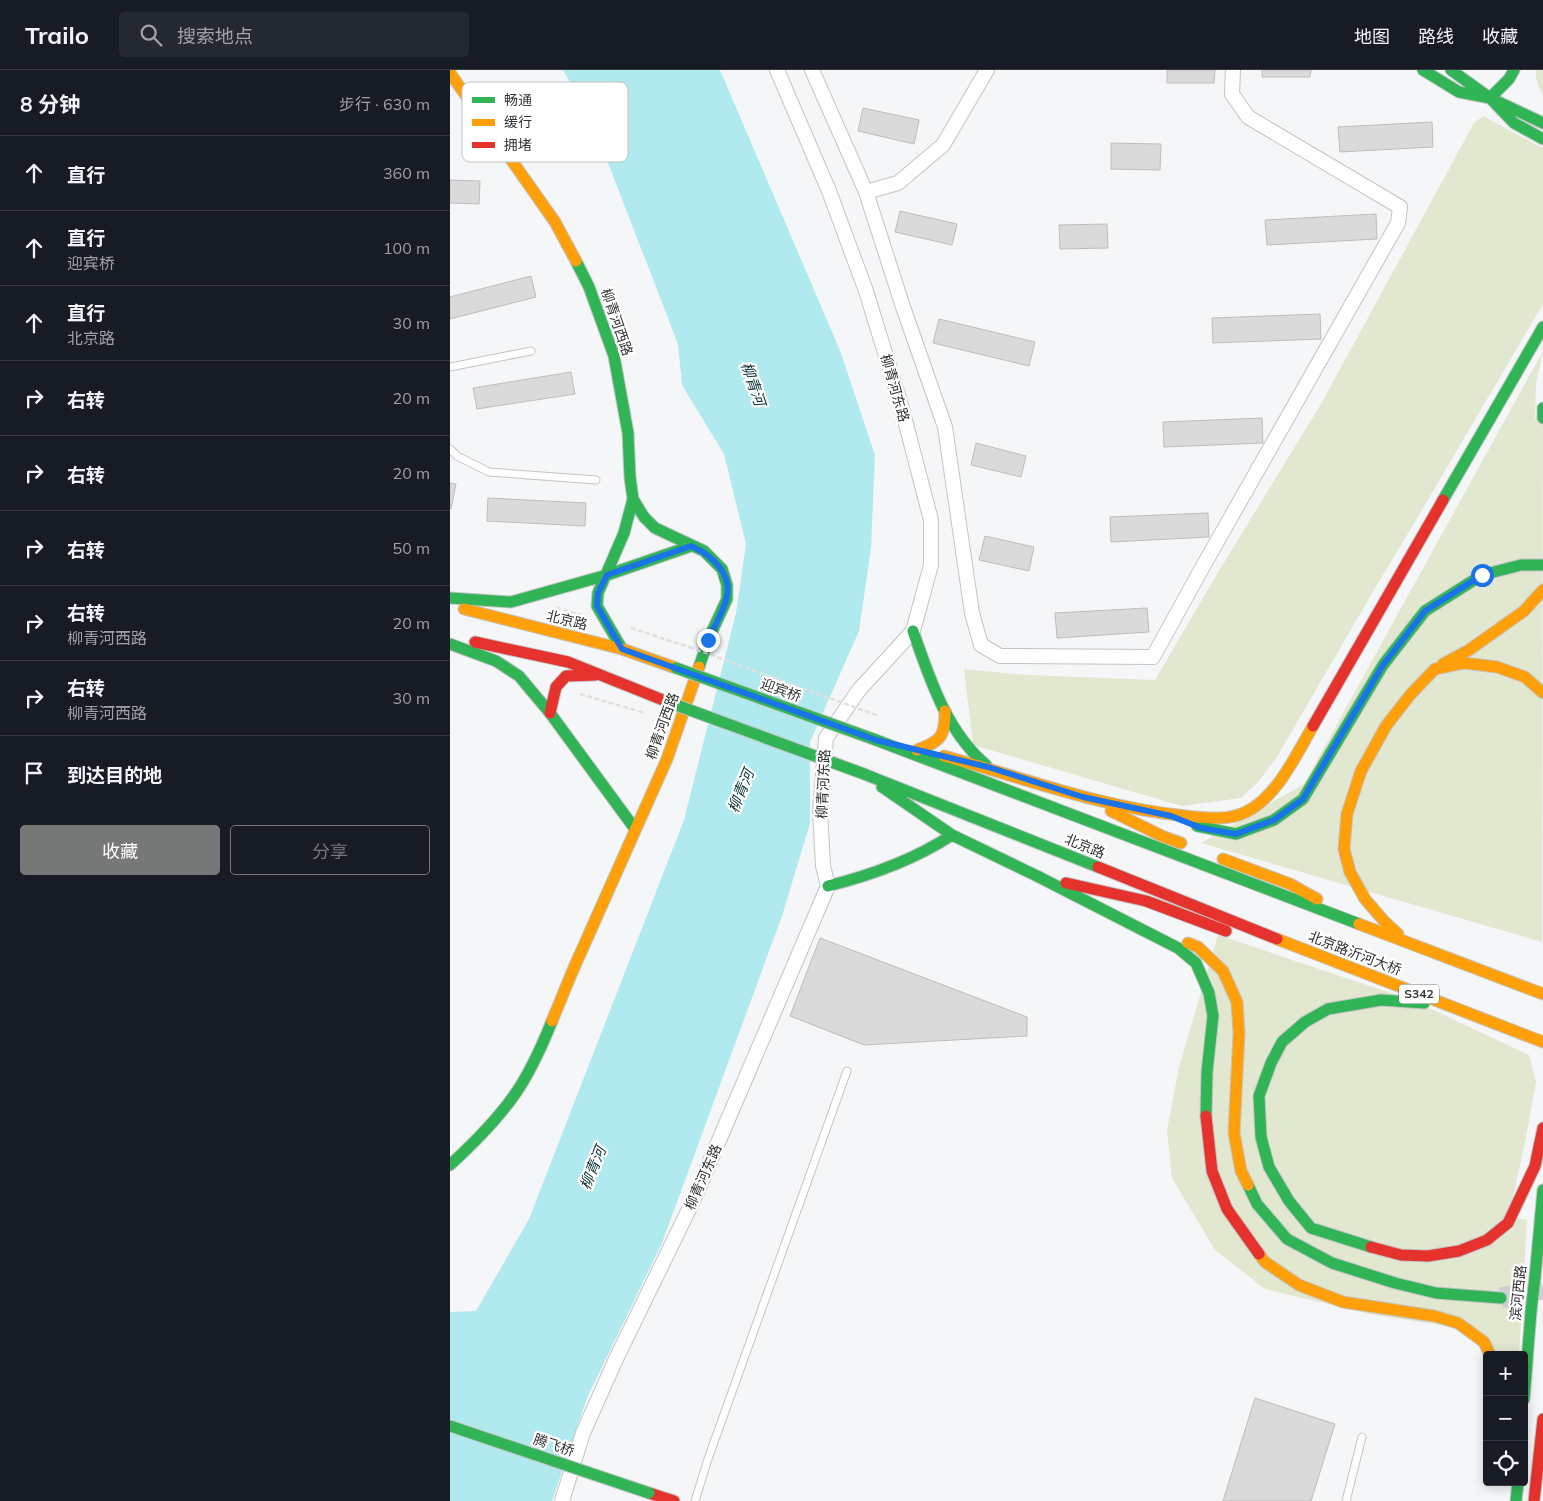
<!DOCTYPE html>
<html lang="zh">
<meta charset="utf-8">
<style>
body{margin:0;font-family:Mulish,"Noto Sans SC",sans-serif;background:#242831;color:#f1f3f6}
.controls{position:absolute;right:15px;bottom:15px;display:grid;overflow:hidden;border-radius:5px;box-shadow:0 2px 12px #0003}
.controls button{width:45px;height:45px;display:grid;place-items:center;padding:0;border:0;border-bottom:1px solid #363941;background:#171b24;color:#f1f3f6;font:25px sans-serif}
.stop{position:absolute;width:15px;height:15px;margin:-11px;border:4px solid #1a73e8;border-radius:50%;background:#fff}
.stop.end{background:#1a73e8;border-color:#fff;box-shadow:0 1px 5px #0008}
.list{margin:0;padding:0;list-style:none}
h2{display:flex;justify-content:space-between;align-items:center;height:65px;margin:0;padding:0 20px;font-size:21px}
h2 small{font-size:16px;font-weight:400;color:#9ea1a6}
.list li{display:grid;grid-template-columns:32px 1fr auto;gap:15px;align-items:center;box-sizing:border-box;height:75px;padding:0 20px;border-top:1px solid #363941}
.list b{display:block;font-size:19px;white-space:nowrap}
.list p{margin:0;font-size:16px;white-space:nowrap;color:#9ea1a6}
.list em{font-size:16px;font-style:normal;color:#9ea1a6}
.actions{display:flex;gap:10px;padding:15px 20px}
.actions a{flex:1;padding:11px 0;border:1px solid #767777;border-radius:5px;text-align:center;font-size:18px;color:#767777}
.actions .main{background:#767777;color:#fff}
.icon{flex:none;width:28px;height:28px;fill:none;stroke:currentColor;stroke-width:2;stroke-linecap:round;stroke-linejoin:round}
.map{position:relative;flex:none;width:1093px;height:1431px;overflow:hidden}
header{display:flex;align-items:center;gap:30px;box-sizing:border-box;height:70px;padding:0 25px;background:#171b24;border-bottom:1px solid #363941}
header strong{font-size:24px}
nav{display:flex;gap:28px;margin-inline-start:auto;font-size:18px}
.search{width:350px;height:45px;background:#242831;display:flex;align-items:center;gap:12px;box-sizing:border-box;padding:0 18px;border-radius:5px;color:#9ea1a6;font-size:19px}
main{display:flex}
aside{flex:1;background:#171b24}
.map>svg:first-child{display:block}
.green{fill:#e2e7d0}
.water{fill:#b0e9ee}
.building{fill:#dadadb;stroke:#bdbdbe}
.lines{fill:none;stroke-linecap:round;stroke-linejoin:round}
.primary-tunnel{stroke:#cecfd0;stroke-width:21;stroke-dasharray:21 11;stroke-linecap:butt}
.lane-casing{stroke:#c3c4c5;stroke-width:9}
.street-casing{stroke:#c3c4c5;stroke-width:16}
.fast-casing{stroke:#c3c4c5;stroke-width:13}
.slow-casing{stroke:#c3c4c5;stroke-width:13}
.jam-casing{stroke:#c3c4c5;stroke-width:13}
.path{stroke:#e0e0e0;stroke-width:2.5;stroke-dasharray:5 2.5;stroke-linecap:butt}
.lane{stroke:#fefefe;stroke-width:7}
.street{stroke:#fefefe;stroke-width:14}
.fast{stroke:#30b455;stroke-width:11}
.slow{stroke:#ff9f0a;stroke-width:11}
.jam{stroke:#e5322d;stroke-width:11}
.fast-bridge-casing{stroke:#c3c4c5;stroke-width:13;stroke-linecap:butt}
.path-bridge{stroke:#e0e0e0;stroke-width:2.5;stroke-dasharray:5 2.5;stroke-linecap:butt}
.fast-bridge{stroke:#30b455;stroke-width:11}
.route{stroke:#1a73e8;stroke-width:6}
.labels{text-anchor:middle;stroke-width:4.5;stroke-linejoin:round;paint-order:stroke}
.shield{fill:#fff;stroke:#6f7070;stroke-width:1}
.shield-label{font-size:12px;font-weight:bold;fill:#313232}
.street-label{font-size:14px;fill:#313232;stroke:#fff}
.water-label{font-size:15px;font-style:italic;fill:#0a3336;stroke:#fff}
.key{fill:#fff;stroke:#c1c2c2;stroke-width:1}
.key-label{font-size:14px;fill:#313232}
</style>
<header>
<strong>Trailo</strong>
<div class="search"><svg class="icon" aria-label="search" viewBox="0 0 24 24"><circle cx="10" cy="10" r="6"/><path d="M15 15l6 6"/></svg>搜索地点</div>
<nav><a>地图</a><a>路线</a><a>收藏</a></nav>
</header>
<main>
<aside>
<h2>8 分钟<small>步行 · 630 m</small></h2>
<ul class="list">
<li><svg class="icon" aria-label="ahead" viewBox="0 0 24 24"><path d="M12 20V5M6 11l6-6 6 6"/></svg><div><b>直行</b></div><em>360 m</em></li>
<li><svg class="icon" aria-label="ahead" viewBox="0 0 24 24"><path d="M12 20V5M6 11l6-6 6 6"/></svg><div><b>直行</b><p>迎宾桥</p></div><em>100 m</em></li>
<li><svg class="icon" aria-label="ahead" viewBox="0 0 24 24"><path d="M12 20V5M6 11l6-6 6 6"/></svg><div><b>直行</b><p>北京路</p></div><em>30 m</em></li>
<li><svg class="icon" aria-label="right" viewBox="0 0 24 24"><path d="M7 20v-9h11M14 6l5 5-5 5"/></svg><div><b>右转</b></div><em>20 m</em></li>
<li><svg class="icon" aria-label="right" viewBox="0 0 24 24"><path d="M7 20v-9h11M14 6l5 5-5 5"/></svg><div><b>右转</b></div><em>20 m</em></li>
<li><svg class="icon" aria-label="right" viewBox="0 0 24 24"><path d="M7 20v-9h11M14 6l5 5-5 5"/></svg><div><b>右转</b></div><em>50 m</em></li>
<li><svg class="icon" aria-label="right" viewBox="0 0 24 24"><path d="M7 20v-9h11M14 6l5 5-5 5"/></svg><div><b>右转</b><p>柳青河西路</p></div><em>20 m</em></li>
<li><svg class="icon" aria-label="right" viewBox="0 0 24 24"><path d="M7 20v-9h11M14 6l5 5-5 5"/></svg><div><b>右转</b><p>柳青河西路</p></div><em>30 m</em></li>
<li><svg class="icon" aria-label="arrive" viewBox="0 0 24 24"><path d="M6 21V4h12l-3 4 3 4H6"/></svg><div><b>到达目的地</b></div></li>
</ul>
<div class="actions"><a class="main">收藏</a><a>分享</a></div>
</aside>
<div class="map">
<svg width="1093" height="1431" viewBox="0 0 1093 1431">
<rect width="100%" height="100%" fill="#f5f6f7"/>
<path class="green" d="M 1086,0 L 1093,0 L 1093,27 L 1086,9 Z
M 1033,46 L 1093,78 L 1093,234 L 956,467 L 925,518 L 827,687 L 808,712 L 791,728 L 732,736 L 523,675 L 514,599 L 577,605 L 705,610 L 770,499 L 871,334 L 1024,53 Z
M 1093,281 L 1086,314 L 1085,348 L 1093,347 L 1092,872 L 751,773 L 854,714 Z
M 768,865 L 962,930 L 1079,985 L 1086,1012 L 1075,1072 L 1059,1145 L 1077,1150 L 1069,1285 L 1037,1285 L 1017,1259 L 924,1245 L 815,1219 L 765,1180 L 722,1108 L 717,1060 L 729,997 Z"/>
<path class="water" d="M 113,0 L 270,0 L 391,283 L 425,385 L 421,478 L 409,561 L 360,672 L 360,753 L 332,846 L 212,1173 L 137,1328 L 102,1431 L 0,1431 L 0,1242 L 26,1241 L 79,1149 L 234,750 L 286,543 L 296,474 L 274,384 L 232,315 L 228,274 L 143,54 Z"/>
<path class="building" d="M 717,0 L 765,0 L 764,13 L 717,13 Z
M 812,0 L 861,0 L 860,7 L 812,7 Z
M 413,38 L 469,50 L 464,74 L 408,61 Z
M 982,52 L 983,77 L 890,82 L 888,57 Z
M 661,73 L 711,74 L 710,100 L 661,99 Z
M 0,110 L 30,111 L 29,134 L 0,133 Z
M 450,141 L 507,154 L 502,175 L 445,162 Z
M 926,144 L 927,169 L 817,175 L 815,150 Z
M 657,154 L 658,178 L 610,179 L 609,155 Z
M 81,206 L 86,227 L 0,249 L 0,227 Z
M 870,244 L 871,269 L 763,273 L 762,248 Z
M 489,249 L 585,272 L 579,296 L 483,273 Z
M 121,302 L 125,324 L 27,339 L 23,318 Z
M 812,348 L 813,373 L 714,377 L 713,352 Z
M 526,373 L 576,386 L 571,407 L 521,395 Z
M 0,413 L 6,414 L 1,439 L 0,439 Z
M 38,428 L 136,433 L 135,456 L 37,451 Z
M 758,443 L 759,467 L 661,472 L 660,447 Z
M 535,466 L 584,477 L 579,501 L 529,490 Z
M 697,538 L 699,562 L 607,568 L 605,543 Z
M 370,868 L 577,947 L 577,966 L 414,975 L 340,946 Z
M 805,1328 L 885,1354 L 861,1431 L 773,1431 Z"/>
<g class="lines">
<path class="primary-tunnel" d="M 1051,1228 L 1093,1219"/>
<defs>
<path id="lane" d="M 0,297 L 81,281
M 0,379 L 7,386 L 39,402 L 146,410
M 245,1431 L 258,1389 L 397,1001
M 896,1431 L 912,1367"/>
<path id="street" d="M 362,0 L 416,122 L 453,237 L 495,357 L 522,543 L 531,575 L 550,586 L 703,587 L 752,498 L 948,153 L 950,137 L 798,47 L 782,24 L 783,0
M 416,122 L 448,113 L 493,75 L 537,0
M 112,1431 L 133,1363 L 166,1289 L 243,1131 L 378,816 L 373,796 L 370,741 L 376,668 L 409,620 L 463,561 L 481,495 L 481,450 L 451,335 L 416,221 L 379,121 L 327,0"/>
<path id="fast" d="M 973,0 L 1009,22 L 1040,28 L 1093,53
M 1001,0 L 1040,28 L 1064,53 L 1093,69
M 1040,28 L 1059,9 L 1064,0
M 126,191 L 139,217 L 164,286 L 178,363 L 180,407 L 183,429 L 194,447 L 205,458 L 254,481 L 272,499 L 277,515 L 277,529 L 258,570 L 249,597
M 1093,338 L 1093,348
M 993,430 L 1093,257
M 0,528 L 61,532 L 157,505 L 241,476
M 463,561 C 480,609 496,661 536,695
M 0,574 L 46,591 L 69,606 L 100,643 L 185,759
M 172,579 L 147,536 L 148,523 L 174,463 L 183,429
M 426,670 L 909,854
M 414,704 L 648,797
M 432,717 L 502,765 L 587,806 L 728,878 L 746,893 L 759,923 L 763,946 L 757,1002 L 756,1046
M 747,756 L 786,764 L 824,750 L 853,729 L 933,595 L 975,541 L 1032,505 L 1071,495 L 1093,495
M 378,816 C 422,805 464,790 502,765
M 0,1095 C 23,1074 45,1052 63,1027 C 79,1005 92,976 102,951
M 798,1115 L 807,1134 L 837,1169 L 882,1193 L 945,1213 L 986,1223 L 1051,1228
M 921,1177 L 861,1158 L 839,1131 L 819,1097 L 811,1067 L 809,1026 L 821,993 L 832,972 L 855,952 L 878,939 L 931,930 L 974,933
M 1085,1207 L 1093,1120
M 1074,1329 L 1081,1241
M 1066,1431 L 1068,1412"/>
<path id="slow" d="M 0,3 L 105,152 L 126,191
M 14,539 L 172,579 L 226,598
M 993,594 L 1019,580 L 1074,541 L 1093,520
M 467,680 C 491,671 495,667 495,641
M 494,686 C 574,708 653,738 736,746 C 756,748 778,751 796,742 C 827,727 846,685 863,656
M 661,741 L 714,767 L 731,773
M 773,789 L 840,814 L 867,829
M 909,854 L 1093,924
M 948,864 L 934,851 L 915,829 L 900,802 L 894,779 L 897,744 L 911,701 L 936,656 L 960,625 L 985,599 L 1014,593 L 1047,597 L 1075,607 L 1093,623
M 827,869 L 1093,972
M 738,873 L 748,877 L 773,901 L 787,932 L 789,963 L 784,1063 L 791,1101 L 798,1115
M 102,951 L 123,900 L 217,689 L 249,597
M 809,1184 L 815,1192 L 849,1215 L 893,1232 L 984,1246 L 1008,1253 L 1034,1272 L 1040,1285"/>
<path id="jam" d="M 25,572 L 118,592 L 218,632
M 100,643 L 106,617 L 116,606 L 145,605
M 863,656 L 993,430
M 648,797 L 827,869
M 616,813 L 696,831 L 776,861
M 756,1046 L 762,1101 L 777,1139 L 809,1184
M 921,1177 L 951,1185 L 978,1186 L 1009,1181 L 1037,1170 L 1058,1153 L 1085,1096 L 1093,1058
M 199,1423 L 224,1431
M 1084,1431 L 1093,1349"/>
</defs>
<use href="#lane" class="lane-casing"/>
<use href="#street" class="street-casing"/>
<use href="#fast" class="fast-casing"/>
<use href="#slow" class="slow-casing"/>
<use href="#jam" class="jam-casing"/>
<path class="path" d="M 106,538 L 132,545
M 181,558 L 239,577
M 130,624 L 195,643"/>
<use href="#lane" class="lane"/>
<use href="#street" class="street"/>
<use href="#fast" class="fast"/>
<use href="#slow" class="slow"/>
<use href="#jam" class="jam"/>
<defs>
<path id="fast-bridge" d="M 226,598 L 426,670
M 218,632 L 414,704
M 1081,1241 L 1085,1207
M 0,1356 L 199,1423"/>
</defs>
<use href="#fast-bridge" class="fast-bridge-casing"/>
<path class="path-bridge" d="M 239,577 L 429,646"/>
<use href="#fast-bridge" class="fast-bridge"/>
</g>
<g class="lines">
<path class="route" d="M 258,570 C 264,557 272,544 276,530 C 284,505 262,485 241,476 L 157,505 L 148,523 L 147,536 L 172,579 L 426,670 L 538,697 L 633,727 L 721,746 L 751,758 L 786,764 L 824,750 L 853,729 L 933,595 L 975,541 L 1032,505"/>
</g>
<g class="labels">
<rect class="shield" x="949" y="914.5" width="40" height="19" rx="4"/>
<g class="shield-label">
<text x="969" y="928">S342</text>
</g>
<g class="street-label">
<text transform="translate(167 252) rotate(71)" y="5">柳青河西路</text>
<text transform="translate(445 318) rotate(74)" y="5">柳青河东路</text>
<text transform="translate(117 550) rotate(14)" y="5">北京路</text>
<text transform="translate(331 620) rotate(20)" y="5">迎宾桥</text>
<text transform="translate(212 656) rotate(-70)" y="5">柳青河西路</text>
<text transform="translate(373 714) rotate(-87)" y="5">柳青河东路</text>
<text transform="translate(635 776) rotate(22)" y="5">北京路</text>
<text transform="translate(905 883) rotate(21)" y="5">北京路沂河大桥</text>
<text transform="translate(253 1107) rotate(-66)" y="5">柳青河东路</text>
<text transform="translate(1068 1223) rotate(-84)" y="5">滨河西路</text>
<text transform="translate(104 1375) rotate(18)" y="5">腾飞桥</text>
</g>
<g class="water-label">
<text transform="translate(303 314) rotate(71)" y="5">柳青河</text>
<text transform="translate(291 721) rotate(-68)" y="5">柳青河</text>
<text transform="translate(143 1098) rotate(-68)" y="5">柳青河</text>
</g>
</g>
<rect x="12" y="12" width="166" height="80" rx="8" class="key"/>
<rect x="22" y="27" width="23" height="6" fill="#30b455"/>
<rect x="22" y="49" width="23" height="7" fill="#ff9f0a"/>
<rect x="22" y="72" width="23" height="6" fill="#e5322d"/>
<g class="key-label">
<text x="54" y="35">畅通</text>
<text x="54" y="57">缓行</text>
<text x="54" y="80">拥堵</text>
</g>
</svg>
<div class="controls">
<button>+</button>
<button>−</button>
<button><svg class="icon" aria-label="locate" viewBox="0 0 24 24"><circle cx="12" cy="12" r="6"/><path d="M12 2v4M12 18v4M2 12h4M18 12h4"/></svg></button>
</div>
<div class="stop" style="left:1032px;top:505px"></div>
<div class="stop end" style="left:258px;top:570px"></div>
</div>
</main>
